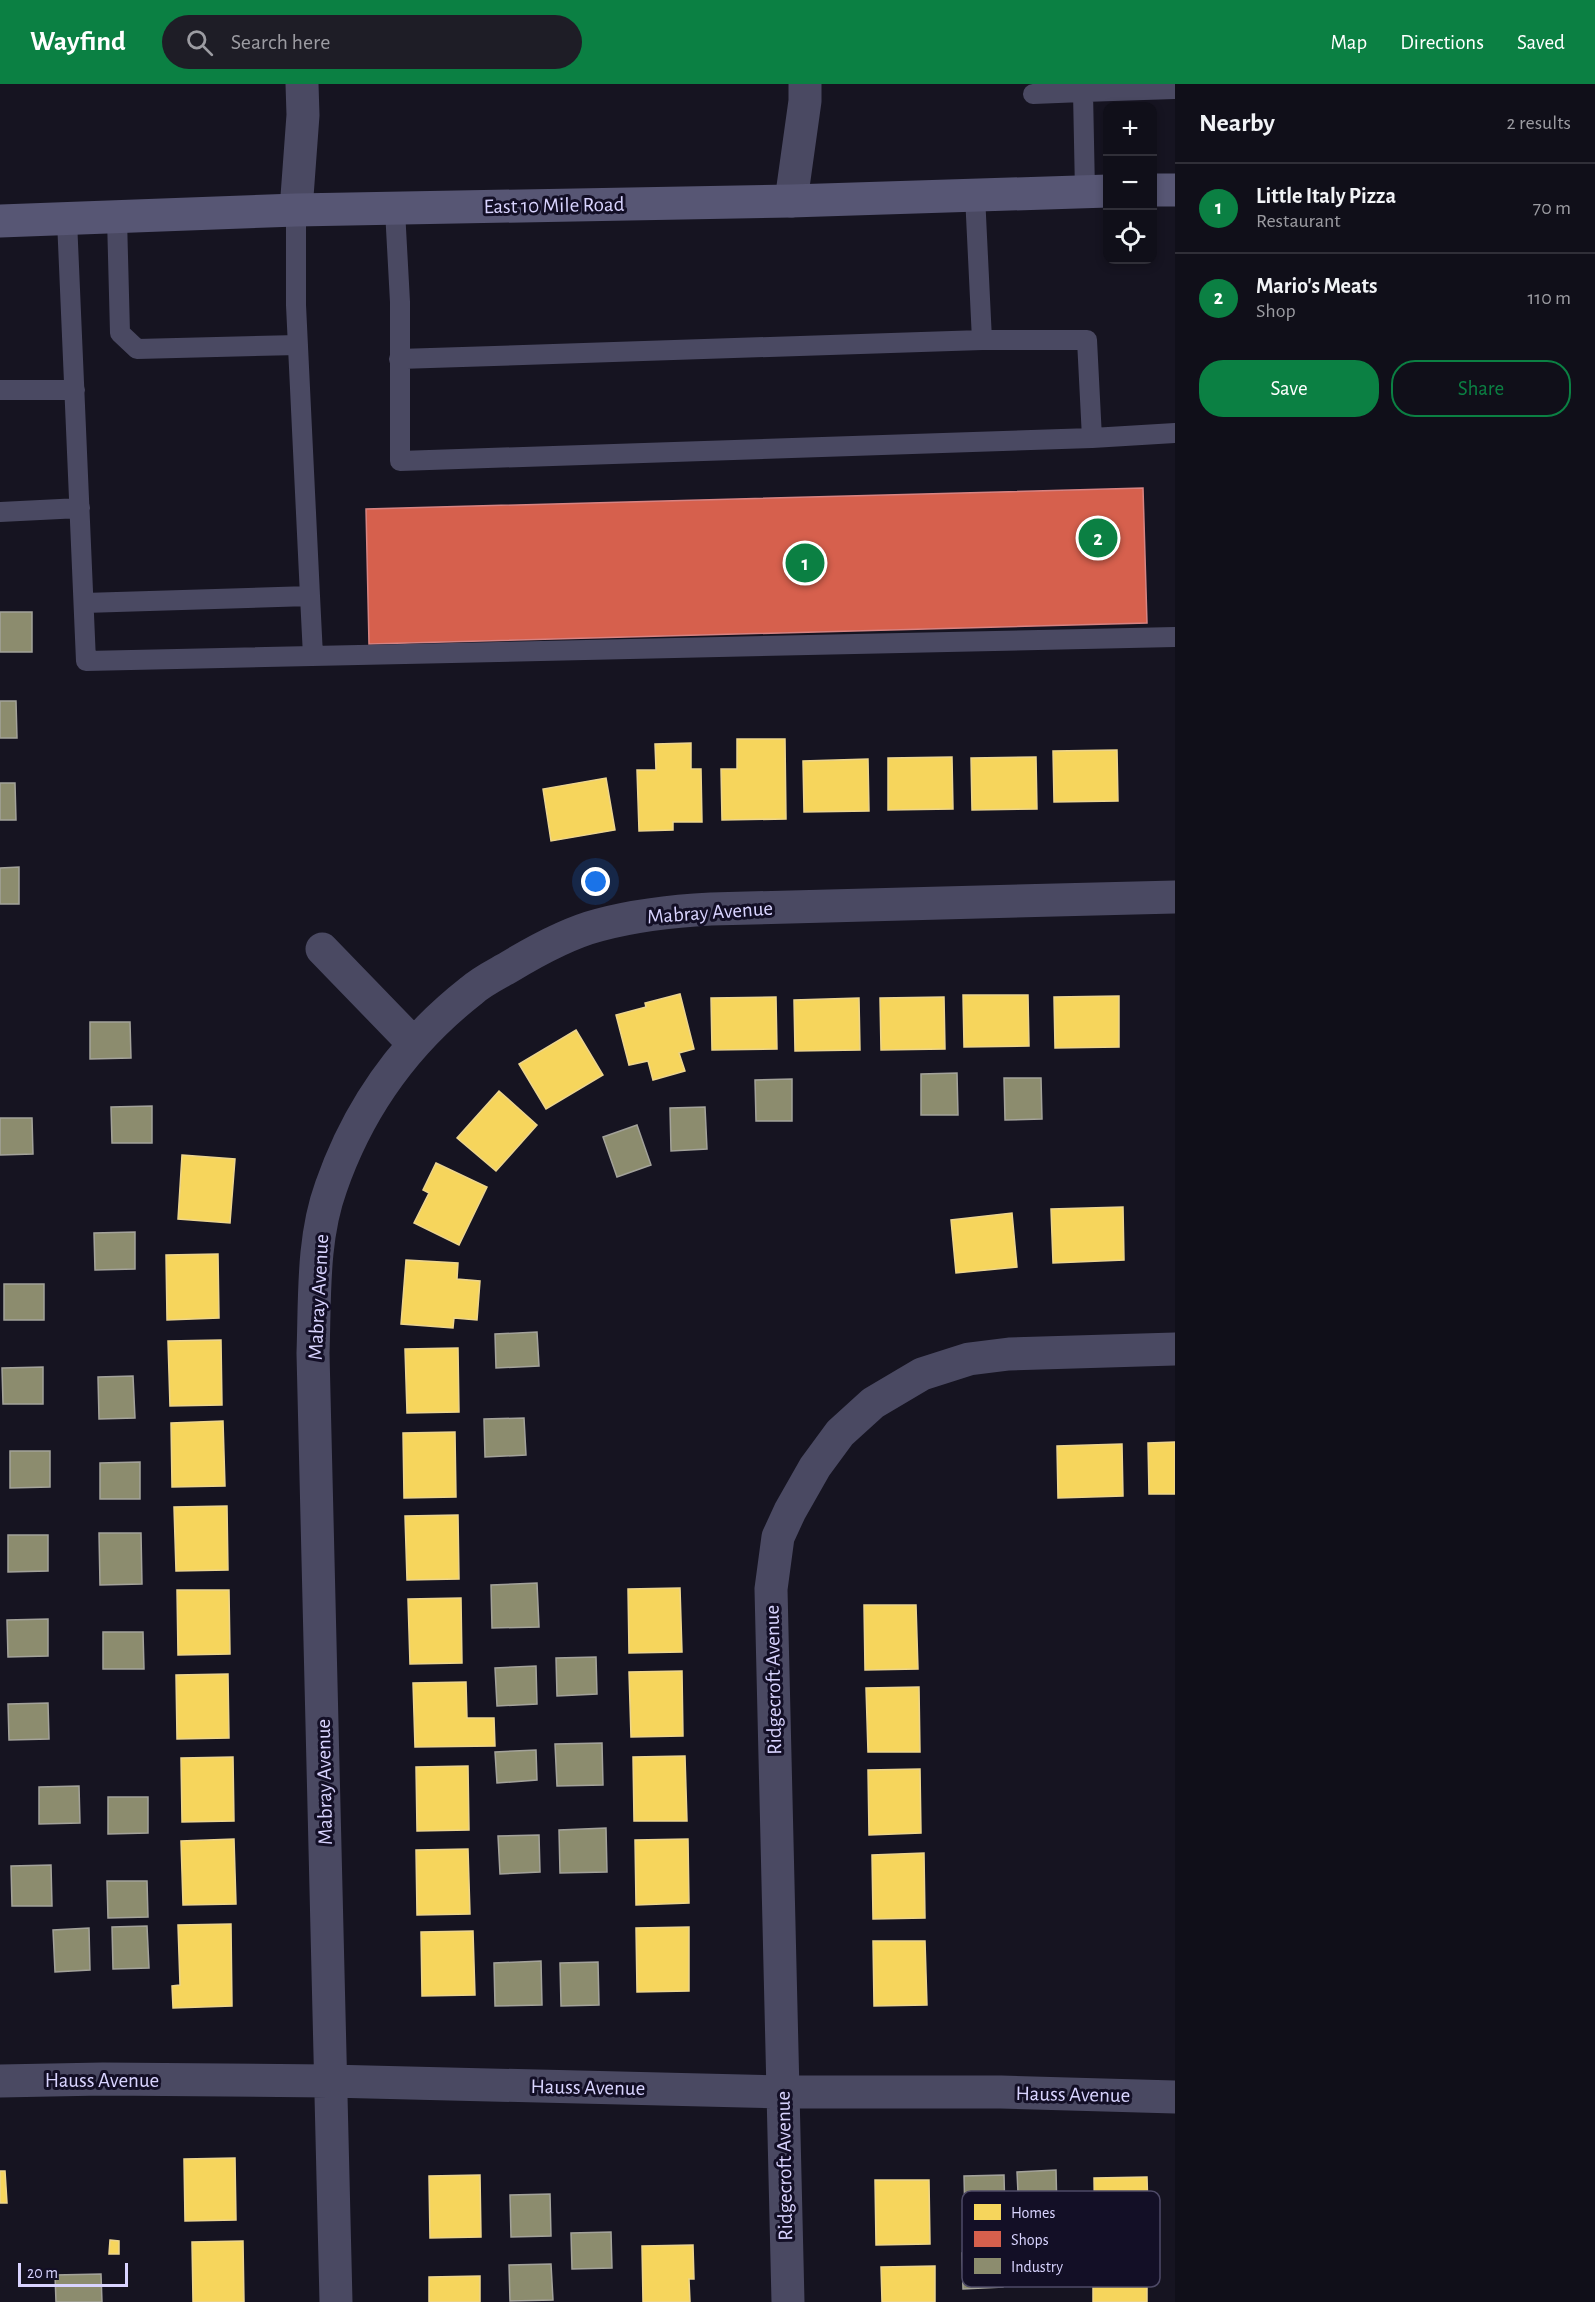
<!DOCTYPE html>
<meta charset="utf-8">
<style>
body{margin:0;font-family:"Alegreya Sans",sans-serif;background:#1e1d26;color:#f1f3f6}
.controls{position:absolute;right:18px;top:18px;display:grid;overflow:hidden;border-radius:12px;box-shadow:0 3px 9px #0003}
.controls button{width:54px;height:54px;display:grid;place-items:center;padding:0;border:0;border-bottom:2px solid #302f38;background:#100f19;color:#f1f3f6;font:30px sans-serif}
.scale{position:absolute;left:18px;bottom:15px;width:110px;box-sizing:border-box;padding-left:6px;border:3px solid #d9d4ff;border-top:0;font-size:16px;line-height:21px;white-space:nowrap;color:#d9d4ff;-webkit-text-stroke:4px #130f26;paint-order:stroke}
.you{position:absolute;left:596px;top:798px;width:21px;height:21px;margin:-15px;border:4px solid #fff;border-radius:50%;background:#1a73e8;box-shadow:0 0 0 9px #1a73e833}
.badge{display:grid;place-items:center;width:39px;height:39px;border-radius:50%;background:#0b8043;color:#fff;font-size:20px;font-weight:700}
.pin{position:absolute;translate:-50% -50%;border:3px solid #fff;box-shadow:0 2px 6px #0006}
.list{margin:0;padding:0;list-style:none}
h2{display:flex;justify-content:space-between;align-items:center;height:78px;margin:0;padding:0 24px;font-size:26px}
h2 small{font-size:20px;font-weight:400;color:#9c9ca2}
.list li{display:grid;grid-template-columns:39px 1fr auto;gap:18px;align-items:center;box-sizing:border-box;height:90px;padding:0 24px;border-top:2px solid #302f38}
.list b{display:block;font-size:22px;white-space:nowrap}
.list p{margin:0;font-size:20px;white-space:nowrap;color:#9c9ca2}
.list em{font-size:20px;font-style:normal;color:#9c9ca2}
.actions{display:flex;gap:12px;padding:18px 24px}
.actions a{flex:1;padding:14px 0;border:2px solid #0b8043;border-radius:24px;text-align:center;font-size:21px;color:#0b8043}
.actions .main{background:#0b8043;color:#fff}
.icon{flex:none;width:33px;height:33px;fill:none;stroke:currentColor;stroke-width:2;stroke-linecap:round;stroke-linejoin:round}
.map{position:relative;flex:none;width:1175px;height:2218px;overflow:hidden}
header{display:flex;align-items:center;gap:36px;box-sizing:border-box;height:84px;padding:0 30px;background:#0b8043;color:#fff}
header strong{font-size:28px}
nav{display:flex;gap:33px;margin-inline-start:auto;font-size:21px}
.search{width:420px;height:54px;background:#1e1d26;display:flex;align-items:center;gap:15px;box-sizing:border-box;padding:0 21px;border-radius:33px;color:#9c9ca2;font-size:22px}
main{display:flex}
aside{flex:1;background:#100f19}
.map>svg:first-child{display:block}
.homes{fill:#f6d55c;stroke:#edd58d;stroke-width:1.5}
.shops{fill:#d6604d;stroke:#d78382;stroke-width:1.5}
.industry{fill:#8c8c6e;stroke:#a3a29a;stroke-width:1.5}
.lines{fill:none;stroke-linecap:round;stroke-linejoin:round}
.service{stroke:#4a4962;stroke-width:20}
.minor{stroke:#4a4962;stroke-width:33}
.secondary{stroke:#575674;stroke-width:33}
.labels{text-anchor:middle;stroke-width:6;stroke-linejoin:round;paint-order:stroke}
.street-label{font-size:21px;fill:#d9d4ff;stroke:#130f26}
.key{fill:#130f26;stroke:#4e4a67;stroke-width:1.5}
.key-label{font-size:16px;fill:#d9d4ff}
</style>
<header>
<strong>Wayfind</strong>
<div class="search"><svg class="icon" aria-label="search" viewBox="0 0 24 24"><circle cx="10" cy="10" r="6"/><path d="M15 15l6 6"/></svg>Search here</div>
<nav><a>Map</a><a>Directions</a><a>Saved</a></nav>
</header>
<main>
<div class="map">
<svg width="1175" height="2218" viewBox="0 0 1175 2218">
<rect width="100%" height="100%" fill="#161421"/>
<path class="homes" d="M 737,655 L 785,655 L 786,735 L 722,736 L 721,685 L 737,685 Z
M 691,659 L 691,685 L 701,685 L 702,738 L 673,738 L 673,746 L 639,747 L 637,686 L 656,686 L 655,660 Z
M 1117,666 L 1118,717 L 1054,718 L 1053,667 Z
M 952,673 L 953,725 L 888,726 L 888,674 Z
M 1036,673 L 1037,725 L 972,726 L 971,674 Z
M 868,675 L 869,727 L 804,728 L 803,677 Z
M 606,694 L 615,746 L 551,757 L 543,705 Z
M 680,910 L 694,965 L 679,969 L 685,987 L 653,996 L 648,977 L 629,981 L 616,931 L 646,923 L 645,919 Z
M 963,911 L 1028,911 L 1029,962 L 964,963 Z
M 1119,912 L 1119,963 L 1055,964 L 1054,913 Z
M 776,913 L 777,965 L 712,966 L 711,914 Z
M 944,913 L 945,965 L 881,966 L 880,914 Z
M 859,914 L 860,966 L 795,967 L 794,916 Z
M 576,946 L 603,991 L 546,1025 L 519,980 Z
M 499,1007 L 537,1041 L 496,1087 L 457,1054 Z
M 182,1071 L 235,1075 L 230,1139 L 178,1135 Z
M 436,1079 L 487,1103 L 459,1161 L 414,1139 L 429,1109 L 423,1106 Z
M 1123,1123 L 1124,1176 L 1053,1179 L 1051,1125 Z
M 1012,1129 L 1017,1183 L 956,1189 L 951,1136 Z
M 218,1170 L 219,1234 L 167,1236 L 166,1171 Z
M 406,1176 L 458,1179 L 457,1195 L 480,1197 L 477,1236 L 454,1234 L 453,1244 L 401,1240 Z
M 221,1256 L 222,1321 L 170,1322 L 168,1257 Z
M 458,1264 L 459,1328 L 407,1329 L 405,1265 Z
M 223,1337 L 225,1402 L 172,1403 L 171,1339 Z
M 455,1348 L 456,1413 L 404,1414 L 403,1349 Z
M 1175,1358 L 1175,1410 L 1149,1410 L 1148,1359 Z
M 1122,1360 L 1123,1412 L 1058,1414 L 1057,1362 Z
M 227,1422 L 228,1486 L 176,1487 L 174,1423 Z
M 458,1431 L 459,1495 L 407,1496 L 405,1432 Z
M 680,1504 L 682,1568 L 629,1569 L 628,1505 Z
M 177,1506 L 229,1506 L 230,1570 L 178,1571 Z
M 461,1514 L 462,1579 L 410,1580 L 408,1515 Z
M 864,1521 L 916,1521 L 918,1585 L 865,1586 Z
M 682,1587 L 683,1652 L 631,1653 L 629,1588 Z
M 228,1590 L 229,1654 L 177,1655 L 176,1591 Z
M 466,1598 L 467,1634 L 494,1634 L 495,1662 L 415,1663 L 413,1599 Z
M 919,1603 L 920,1668 L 868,1668 L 866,1604 Z
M 685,1672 L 687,1737 L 634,1737 L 633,1673 Z
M 233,1673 L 234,1737 L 182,1738 L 181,1674 Z
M 468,1682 L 469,1746 L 417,1747 L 416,1683 Z
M 920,1685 L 921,1749 L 869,1751 L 868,1686 Z
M 234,1755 L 236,1820 L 183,1821 L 181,1757 Z
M 688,1755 L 689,1819 L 636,1821 L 635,1756 Z
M 468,1765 L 470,1830 L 417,1831 L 416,1766 Z
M 924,1769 L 925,1834 L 873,1835 L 872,1771 Z
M 231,1840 L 232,1922 L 173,1924 L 172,1902 L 180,1901 L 178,1841 Z
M 689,1843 L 689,1907 L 637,1908 L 636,1844 Z
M 473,1847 L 475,1911 L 422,1912 L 421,1848 Z
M 873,1857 L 925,1857 L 927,1921 L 874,1922 Z
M 235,2074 L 236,2136 L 185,2137 L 184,2075 Z
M 0,2087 L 5,2087 L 7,2119 L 0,2119 Z
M 480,2091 L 481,2153 L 430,2154 L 429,2092 Z
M 1147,2093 L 1149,2158 L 1095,2159 L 1094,2094 Z
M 875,2096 L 929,2096 L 930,2160 L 876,2161 Z
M 110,2156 L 119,2157 L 119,2170 L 109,2170 Z
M 243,2157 L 244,2218 L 193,2218 L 192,2158 Z
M 693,2161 L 694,2195 L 689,2195 L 690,2218 L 643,2218 L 642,2162 Z
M 1147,2177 L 1147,2218 L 1093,2218 L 1093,2178 Z
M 935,2182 L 935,2218 L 882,2218 L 881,2183 Z
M 480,2192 L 480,2218 L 429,2218 L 429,2193 Z"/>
<path class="shops" d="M 1143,404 L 1147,539 L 369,560 L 366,425 Z"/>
<path class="industry" d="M 0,528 L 32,528 L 32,568 L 0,568 Z
M 0,617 L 16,617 L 17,654 L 0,654 Z
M 0,699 L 15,699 L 16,736 L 0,736 Z
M 19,783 L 19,820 L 0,820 L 0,784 Z
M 90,938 L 130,938 L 131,974 L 90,975 Z
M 957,989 L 958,1031 L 921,1031 L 921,990 Z
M 1004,994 L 1041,994 L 1042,1035 L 1005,1036 Z
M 792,995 L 792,1037 L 756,1037 L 755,996 Z
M 152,1022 L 152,1059 L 112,1059 L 111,1023 Z
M 705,1023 L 707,1065 L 671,1067 L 670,1024 Z
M 0,1034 L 32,1034 L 33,1070 L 0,1071 Z
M 637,1041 L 651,1081 L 617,1093 L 603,1053 Z
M 135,1148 L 135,1185 L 95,1186 L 94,1149 Z
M 4,1200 L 44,1200 L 44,1236 L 4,1236 Z
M 537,1248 L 539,1282 L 496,1284 L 495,1250 Z
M 43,1283 L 43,1320 L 3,1320 L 2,1284 Z
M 133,1292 L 135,1334 L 99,1335 L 98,1293 Z
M 524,1334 L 526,1371 L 485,1373 L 484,1335 Z
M 10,1367 L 50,1367 L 50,1403 L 10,1404 Z
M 140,1378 L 140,1415 L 100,1415 L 100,1379 Z
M 99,1449 L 141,1449 L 142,1500 L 100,1501 Z
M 8,1451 L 48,1451 L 48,1487 L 8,1488 Z
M 537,1499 L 539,1543 L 492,1544 L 491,1501 Z
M 48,1535 L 48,1572 L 8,1573 L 7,1536 Z
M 103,1548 L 143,1548 L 144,1585 L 103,1585 Z
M 596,1573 L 597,1610 L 557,1612 L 556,1574 Z
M 536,1582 L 537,1620 L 497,1622 L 495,1584 Z
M 48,1619 L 49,1655 L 9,1656 L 8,1620 Z
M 602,1659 L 603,1701 L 557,1702 L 555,1660 Z
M 536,1666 L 537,1696 L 497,1699 L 495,1668 Z
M 79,1702 L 80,1739 L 39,1740 L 39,1703 Z
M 108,1713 L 148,1713 L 148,1749 L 108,1750 Z
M 606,1744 L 607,1788 L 560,1789 L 559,1746 Z
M 539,1751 L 540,1788 L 500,1790 L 498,1752 Z
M 51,1781 L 52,1822 L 12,1822 L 11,1782 Z
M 107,1797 L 147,1797 L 148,1833 L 108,1834 Z
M 147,1842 L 149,1884 L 113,1885 L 112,1843 Z
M 89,1844 L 90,1886 L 55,1888 L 53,1846 Z
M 541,1877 L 542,1921 L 495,1922 L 494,1879 Z
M 598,1878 L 599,1921 L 561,1922 L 560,1879 Z
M 1056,2086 L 1057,2128 L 1019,2130 L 1017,2088 Z
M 1004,2091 L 1005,2131 L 965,2132 L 964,2092 Z
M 550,2110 L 551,2152 L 511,2153 L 510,2111 Z
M 611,2148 L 612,2184 L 572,2185 L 571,2149 Z
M 1002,2167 L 1003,2203 L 963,2205 L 962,2169 Z
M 551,2180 L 553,2216 L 510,2217 L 509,2181 Z
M 101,2190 L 102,2218 L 56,2218 L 55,2191 Z"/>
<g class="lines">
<path class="service" d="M 1033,10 L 1083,8
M 1085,108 L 1083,8 L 1175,5
M 975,111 L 982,256 L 1087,256 L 1092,354
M 395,126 L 400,218 L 400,377 L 1092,354 L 1175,349
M 117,134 L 120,249 L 137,265 L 298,261
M 67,136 L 86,577 L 1175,553
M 399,275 L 982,256
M 0,306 L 75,306
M 0,428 L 80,424
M 310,512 L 313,572
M 84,519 L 310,512 L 296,221 L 296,126"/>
<path class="minor" d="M 791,117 L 805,17 L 805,0
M 296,126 L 303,31 L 302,0
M 322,865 L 413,959
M 0,1997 L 103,1995 L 329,1997 L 782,2008 L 1001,2008 L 1175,2013
M 336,2218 L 313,1269 C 315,1215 312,1155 331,1103 C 358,1025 406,958 471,907 C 482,897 497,890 509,883 C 537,866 568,849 599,841 C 636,831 673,827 711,825 L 1175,813
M 788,2218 L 771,1505 L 778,1453 L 790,1427 L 815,1383 L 840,1349 L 873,1319 L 922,1290 L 969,1275 L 1009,1270 L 1175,1265"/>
<path class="secondary" d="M 1152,106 L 1175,106
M 0,137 L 296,126 L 791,117 L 1108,107"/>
</g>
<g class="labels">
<g class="street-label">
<text transform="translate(554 121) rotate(-1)" y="7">East 10 Mile Road</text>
<text transform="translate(710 828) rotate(-4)" y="7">Mabray Avenue</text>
<text transform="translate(318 1213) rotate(-87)" y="7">Mabray Avenue</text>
<text transform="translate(773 1596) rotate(-91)" y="7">Ridgecroft Avenue</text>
<text transform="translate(324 1698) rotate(-91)" y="7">Mabray Avenue</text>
<text x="102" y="2003">Hauss Avenue</text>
<text transform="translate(588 2003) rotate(1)" y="7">Hauss Avenue</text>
<text transform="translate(1073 2010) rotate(1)" y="7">Hauss Avenue</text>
<text transform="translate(784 2082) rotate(-91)" y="7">Ridgecroft Avenue</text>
</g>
</g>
<rect x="962" y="2107" width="198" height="96" rx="9" class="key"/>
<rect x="974" y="2120" width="27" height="16" fill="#f6d55c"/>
<rect x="974" y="2147" width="27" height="16" fill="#d6604d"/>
<rect x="974" y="2174" width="27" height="16" fill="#8c8c6e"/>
<g class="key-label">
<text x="1011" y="2134">Homes</text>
<text x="1011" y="2161">Shops</text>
<text x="1011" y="2188">Industry</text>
</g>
</svg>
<div class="controls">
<button>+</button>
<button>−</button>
<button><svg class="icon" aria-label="locate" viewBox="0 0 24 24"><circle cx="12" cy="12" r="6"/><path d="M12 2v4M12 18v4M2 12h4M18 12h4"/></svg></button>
</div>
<div class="scale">20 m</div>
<div class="you"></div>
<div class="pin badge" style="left:805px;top:479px">1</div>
<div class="pin badge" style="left:1098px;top:454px">2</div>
</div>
<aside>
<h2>Nearby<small>2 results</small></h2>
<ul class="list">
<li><span class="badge">1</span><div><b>Little Italy Pizza</b><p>Restaurant</p></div><em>70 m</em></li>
<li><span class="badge">2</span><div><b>Mario's Meats</b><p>Shop</p></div><em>110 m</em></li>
</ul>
<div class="actions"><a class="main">Save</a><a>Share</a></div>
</aside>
</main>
